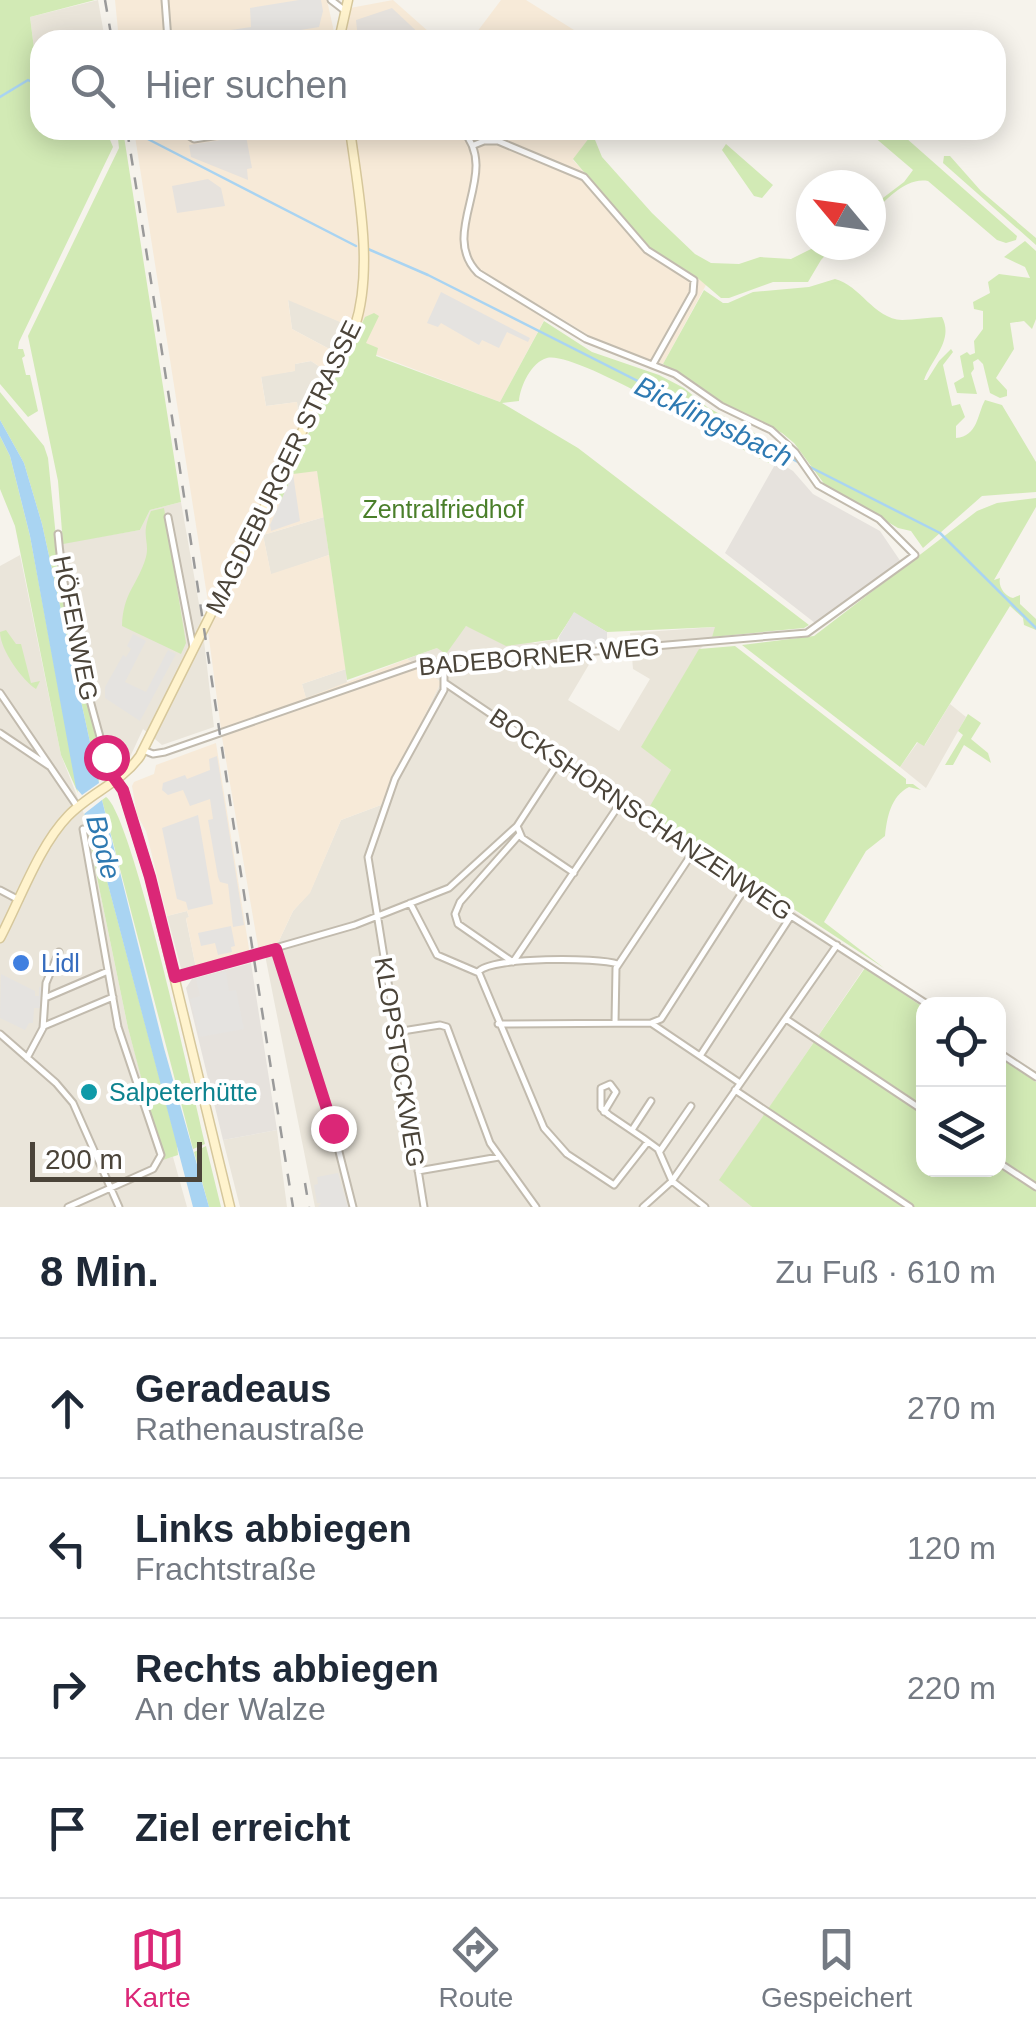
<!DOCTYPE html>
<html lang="de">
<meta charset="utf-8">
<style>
body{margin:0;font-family:Arial,sans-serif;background:#f6f6f7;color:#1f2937}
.controls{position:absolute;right:30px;bottom:30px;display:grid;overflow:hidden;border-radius:20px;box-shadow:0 5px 25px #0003}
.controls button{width:90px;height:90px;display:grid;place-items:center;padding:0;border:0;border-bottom:2px solid #e0e1e3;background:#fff;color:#1f2937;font:50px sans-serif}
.compass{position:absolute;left:796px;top:170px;width:90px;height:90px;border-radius:50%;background:#fff;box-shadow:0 5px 25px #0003;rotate:299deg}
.scale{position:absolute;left:30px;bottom:25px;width:172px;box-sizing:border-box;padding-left:10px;border:5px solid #4b4439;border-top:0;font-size:28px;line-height:35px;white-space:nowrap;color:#4b4439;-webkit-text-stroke:8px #fff;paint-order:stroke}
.stop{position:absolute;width:30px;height:30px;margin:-22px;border:8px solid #db2777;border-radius:50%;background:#fff}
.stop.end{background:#db2777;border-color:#fff;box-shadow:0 2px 10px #0008}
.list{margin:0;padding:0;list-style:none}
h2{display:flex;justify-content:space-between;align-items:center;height:130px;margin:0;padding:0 40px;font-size:42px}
h2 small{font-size:32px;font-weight:400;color:#747a83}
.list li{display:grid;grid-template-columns:65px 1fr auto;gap:30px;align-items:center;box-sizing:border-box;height:140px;padding:0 40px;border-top:2px solid #e0e1e3}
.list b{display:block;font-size:38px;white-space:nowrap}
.list p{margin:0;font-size:32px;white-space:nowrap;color:#747a83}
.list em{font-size:32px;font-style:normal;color:#747a83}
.icon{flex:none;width:55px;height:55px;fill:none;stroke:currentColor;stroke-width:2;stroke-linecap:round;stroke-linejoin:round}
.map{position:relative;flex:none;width:1036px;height:1207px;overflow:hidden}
.search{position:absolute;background:#fff;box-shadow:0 5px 25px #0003;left:30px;right:30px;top:30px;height:110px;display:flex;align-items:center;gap:25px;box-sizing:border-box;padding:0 35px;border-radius:30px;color:#747a83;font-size:38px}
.sheet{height:690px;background:#fff}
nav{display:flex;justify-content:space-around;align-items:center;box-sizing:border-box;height:140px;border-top:2px solid #e0e1e3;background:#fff;font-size:28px;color:#747a83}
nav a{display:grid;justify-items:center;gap:5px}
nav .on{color:#db2777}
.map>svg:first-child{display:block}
.residential{fill:#eae5da}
.commercial{fill:#f7ead8}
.industrial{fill:#e6e2dd}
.green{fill:#d2eab5}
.parking{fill:#e5e3e0}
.water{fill:#a9d4f2}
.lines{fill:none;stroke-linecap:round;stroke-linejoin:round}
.stream{stroke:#a9d4f2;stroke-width:2.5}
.minor-casing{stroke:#c2bbae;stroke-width:9}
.secondary-casing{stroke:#d6c79b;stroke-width:11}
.minor{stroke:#fff;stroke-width:5}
.secondary{stroke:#fff3cd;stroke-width:8}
.rail{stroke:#9a9a9a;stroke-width:2.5;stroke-dasharray:12 12;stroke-linecap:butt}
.route{stroke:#db2777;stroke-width:12}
.shop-dot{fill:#3f7fe0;stroke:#fff;stroke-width:4}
.culture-dot{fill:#0f9aa8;stroke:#fff;stroke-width:4}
.labels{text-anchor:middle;stroke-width:8;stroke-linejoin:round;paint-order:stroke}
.street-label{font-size:25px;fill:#4b4439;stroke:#fff}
.park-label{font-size:25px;fill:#4a7f2a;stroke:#fff}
.shop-label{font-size:25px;fill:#366cbe;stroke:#fff;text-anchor:start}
.culture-label{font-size:25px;fill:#0d838f;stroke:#fff;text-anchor:start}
.water-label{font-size:28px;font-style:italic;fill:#2e7ab2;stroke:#fff}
</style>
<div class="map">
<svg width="1036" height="1207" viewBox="0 0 1036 1207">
<rect width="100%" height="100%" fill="#f6f3ec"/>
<path class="residential" d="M 98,0 L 105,40 L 40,40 L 38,80 L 30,17 Z
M 288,299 L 348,325 L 335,352 L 292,329 Z
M 311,361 L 326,371 L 304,414 L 298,412 L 297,402 L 266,406 L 261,376 L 294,371 L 295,364 Z
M 181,502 L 201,615 L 214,727 L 162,745 L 143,729 L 130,757 L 110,753 L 104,735 L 95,737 L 82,688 L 61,587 L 57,544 L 140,530 L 150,510 Z
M 324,517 L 329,555 L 271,575 L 263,535 Z
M 20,555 L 61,755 L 84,814 L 128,1028 L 164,1159 L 173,1157 L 187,1207 L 0,1207 L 0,566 Z
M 466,626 L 535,643 L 557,639 L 559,658 L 594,656 L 568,700 L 619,731 L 650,679 L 633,669 L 630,633 L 716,627 L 712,637 L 699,650 L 642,747 L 671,770 L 647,813 L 869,961 L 720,1180 L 752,1207 L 315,1207 L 264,950 L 277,945 L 293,911 L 310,892 L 341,820 L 381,805 L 441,682 L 407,659 L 437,648 Z
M 346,669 L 347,684 L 306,699 L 302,684 Z
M 950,704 L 966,717 L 926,788 L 900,767 L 918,742 L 925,745 Z
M 187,911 L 189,917 L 186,919 L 196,968 L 182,972 L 167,916 Z
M 277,1130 L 287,1207 L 240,1207 L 223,1140 Z"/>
<path class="commercial" d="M 115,0 L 327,0 L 334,32 L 343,33 L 350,8 L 393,0 L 438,40 L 119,40 Z
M 501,0 L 526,0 L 590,40 L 471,40 Z
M 134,130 L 588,130 L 589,138 L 573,160 L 593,182 L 706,285 L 663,364 L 603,344 L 549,311 L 500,402 L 356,347 L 353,346 L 359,330 L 288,300 L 292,329 L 335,352 L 326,371 L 311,361 L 295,364 L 295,371 L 261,377 L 266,406 L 297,402 L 299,425 L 312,435 L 324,517 L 263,535 L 271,574 L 329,555 L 346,669 L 302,684 L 306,698 L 407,659 L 441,682 L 381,805 L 341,820 L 310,893 L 293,911 L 277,945 L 259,952 L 222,737 L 205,608 L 208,602 Z
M 216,743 L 250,955 L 196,968 L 186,918 L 189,917 L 187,911 L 167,916 L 146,831 L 137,815 L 132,786 L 134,782 L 154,774 L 156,765 Z"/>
<path class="industrial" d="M 392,8 L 426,40 L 358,40 L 356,20 Z
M 246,136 L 252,168 L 247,169 L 248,180 L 191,157 L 189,145 Z
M 208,179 L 221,188 L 225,206 L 177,213 L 172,186 Z
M 777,461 L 793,471 L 813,494 L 880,531 L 901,562 L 815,623 L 725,553 Z
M 251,963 L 277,1130 L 223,1140 L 186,988 L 192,979 Z"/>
<path class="green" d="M 0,0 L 95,0 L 30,17 L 38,80 L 30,87 L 40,92 L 40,130 L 106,130 L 113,147 L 19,342 L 18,349 L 23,349 L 25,356 L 22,358 L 26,375 L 30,375 L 38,411 L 28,417 L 0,384 Z
M 117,130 L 123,130 L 181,502 L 150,510 L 140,530 L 63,544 L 58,481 L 28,336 L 119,148 Z
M 588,130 L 591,130 L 602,157 L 652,213 L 695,254 L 711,263 L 739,264 L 760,257 L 791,259 L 819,245 L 835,245 L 821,260 L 808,282 L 773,282 L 729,298 L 721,298 L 694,275 L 647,247 L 573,159 L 589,138 Z
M 866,130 L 897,130 L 1017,236 L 1016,240 L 1006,243 L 997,240 L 928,181 C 905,177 887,200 871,214 L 871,207 L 904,182 L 913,170 Z
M 726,144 L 773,185 L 762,198 L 754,196 L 722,150 Z
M 944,156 L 950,156 L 981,191 L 1036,238 L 1036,245 L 943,163 Z
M 1025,241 L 1036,251 L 1036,319 L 1032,329 L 1024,321 L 1010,323 L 1014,349 L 996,378 L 1007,390 L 1007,396 L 1000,398 L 990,393 L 983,364 L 978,359 L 973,362 L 974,369 L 971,373 L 977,394 L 957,393 L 954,383 L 964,377 L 960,356 L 967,352 L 970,355 L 975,353 L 974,341 L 983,329 L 983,311 L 974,309 L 973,302 L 990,293 L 988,282 L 999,274 L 1030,278 L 1025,267 L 1004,257 Z
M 835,279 C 860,285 874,319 902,320 C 914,320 930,317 942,317 C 954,340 932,358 924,380 L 927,380 L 939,361 L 951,349 L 953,352 L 943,365 C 946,379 949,392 952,406 L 960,404 L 965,417 L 956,426 L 956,438 C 978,436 977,415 985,400 L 1002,405 L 1036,462 L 1036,492 L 982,496 L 923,548 L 911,531 L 898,528 L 825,485 L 794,443 L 782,433 L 725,404 L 663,364 L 704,290 L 723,303 L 728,303 L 753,292 L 809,287 Z
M 374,313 L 379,316 L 366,343 L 378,348 L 376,356 L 500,402 L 544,321 L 592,352 L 659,375 L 684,388 L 707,407 L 778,446 L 777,461 L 769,463 C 732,446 576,350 547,358 C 531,362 520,387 519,401 L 502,403 L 578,448 L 809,625 L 804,628 L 712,637 L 715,627 L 607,632 L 574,613 L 557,639 L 506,646 L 466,626 L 446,654 L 437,648 L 347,680 L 317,471 L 293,474 L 281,501 L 278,496 L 365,317 Z
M 0,392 L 44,446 L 48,458 L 61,587 L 100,757 L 99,783 L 42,524 L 24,463 L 0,420 Z
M 0,436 L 10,456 L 30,536 L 78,793 L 61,755 L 15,526 L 0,489 Z
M 1036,498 L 1036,507 L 994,580 L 1000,578 C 998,587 1005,596 1013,598 L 1020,595 L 1020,604 L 1036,619 L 1036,630 L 1024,625 L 1023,618 L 1010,606 L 924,746 L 917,742 L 900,767 L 742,645 L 814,636 L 977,511 L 997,503 Z
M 164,508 L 186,643 L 181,654 L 122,626 C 123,592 138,585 146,557 C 150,540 140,536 151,511 Z
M 6,630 L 16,644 L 21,644 L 31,683 L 40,681 L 36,689 C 23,681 0,650 0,632 Z
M 735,646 L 906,779 L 906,784 L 913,784 L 921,790 L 909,787 C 891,796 887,817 885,836 L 866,851 L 824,922 L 884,968 L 646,813 L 671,770 L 641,747 L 699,649 Z
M 968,714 L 981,723 L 971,739 L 988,753 L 991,763 L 964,745 L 953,765 L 945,765 L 963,735 L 958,731 Z
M 106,797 C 132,814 193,1094 205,1144 L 193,1149 L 102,800 Z
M 84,814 L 91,820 L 177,1144 L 178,1155 L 163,1160 L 128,1028 Z
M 865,968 L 923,1007 L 924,1170 L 998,1170 L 999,1057 L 1036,1082 L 1036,1207 L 752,1207 L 719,1180 Z
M 206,1146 L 221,1207 L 209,1207 L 194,1152 Z"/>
<path class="parking" d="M 299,0 L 321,0 L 323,11 L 319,27 L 241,40 L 184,40 L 184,37 L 251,27 L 250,8 Z
M 441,292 L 530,338 L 528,342 L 507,332 L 499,348 L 482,340 L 479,345 L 441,323 L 438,327 L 427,323 Z
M 293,474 L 300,521 L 271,531 L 270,525 Z
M 574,612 L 607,632 L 607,643 L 560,647 L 559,637 Z
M 133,634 L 146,641 L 125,682 L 146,692 L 168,650 L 176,654 L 140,721 L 105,698 L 105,687 L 123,655 L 126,657 L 131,649 L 127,646 Z
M 217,756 L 244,925 L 233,927 L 228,884 L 220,882 L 218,877 L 208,820 L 213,819 L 210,799 L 190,806 L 183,790 L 168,795 L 162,790 L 163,783 L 185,775 L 187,779 L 210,770 L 209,759 Z
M 198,815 L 213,904 L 188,910 L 186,902 L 177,899 L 162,828 Z
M 231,926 L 235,946 L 231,947 L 232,952 L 218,955 L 215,943 L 201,946 L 198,933 Z
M 226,972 L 229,991 L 236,990 L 244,1029 L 200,1037 L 190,999 L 200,996 L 196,979 Z
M 1,974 L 35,991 L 35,996 L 39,996 L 39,987 L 43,988 L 42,1008 L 34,1008 L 33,1023 L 29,1023 L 25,1030 L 0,1018 Z
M 338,1173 L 348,1207 L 318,1207 L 321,1203 L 317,1203 L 314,1185 L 318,1184 L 317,1177 Z"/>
<path class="water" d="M 0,420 L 24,463 L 42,524 L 99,783 L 82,795 L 76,788 L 30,536 L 10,456 L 0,436 Z
M 102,800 L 164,1048 L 209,1207 L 193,1207 L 91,820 L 84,814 Z"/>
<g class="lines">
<path class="stream" d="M 0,97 L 28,80 L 38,85
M 138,130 L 140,135 L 356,246
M 368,249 L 428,275 L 800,463
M 808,466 L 940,533 L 1036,628"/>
<defs>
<path id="minor" d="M 165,0 L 168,40
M 331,0 L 344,10
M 180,130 L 194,139 L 251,130
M 474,145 L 484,141 L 498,141 L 584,177 L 647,250 L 694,280 L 693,293 L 653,364
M 168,517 L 193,647
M 58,534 C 65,614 87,691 109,769 L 116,779
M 445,683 L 746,887 L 927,1004
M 0,693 L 77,806
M 0,733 L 49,766
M 143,750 L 153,754 L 165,752 L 427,661 L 444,664 L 807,633 L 915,555 L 879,519 L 818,485 L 795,452 L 771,430 L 721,406 L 675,374 L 586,339 L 478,273 C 437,232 503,173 462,130
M 517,826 L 522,838 L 574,873
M 519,835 L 460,902 L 455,914 L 458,924 L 513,962 L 621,802
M 0,890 L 19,900
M 410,903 L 437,955 L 479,973
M 276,949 L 333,1128 L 353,1207
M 479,971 C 494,957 597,957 618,964
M 479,973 L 544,1128 L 567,1154 L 614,1185 L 647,1143
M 175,977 L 355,925 L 449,888 L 517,826 L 560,760
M 45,998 L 108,971
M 786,1019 L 924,1111
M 615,1023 L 616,968 L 693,852
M 651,1023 L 661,1019 L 745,888
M 498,1024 L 651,1023 L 740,1083
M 44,1026 L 113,997
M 396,1032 L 440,1025 L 447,1027 L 490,1143 L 536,1207
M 0,1034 L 56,1083 L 73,1103 L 119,1207
M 998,1052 L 1036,1077
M 700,1056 L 791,916
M 27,1058 L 43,1028 L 46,983 L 59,952
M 735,1090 L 910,1207
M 604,1112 L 616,1092 L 610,1084 L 601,1088 L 601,1108 L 609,1115 L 643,1138 L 658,1149 L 672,1181
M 632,1130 L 651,1101
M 660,1151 L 691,1106
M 998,1162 L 1036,1187
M 418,1171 L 499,1157
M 672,1181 L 705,1207
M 68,1207 L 153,1169 L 161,1155 L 118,1027 L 83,829
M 424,1207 L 368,857 L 395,779 L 444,690 L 444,664
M 643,1207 L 672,1181 L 837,945"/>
<path id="secondary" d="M 339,40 L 348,0
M 116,779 L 123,790 L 150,877 L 230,1207
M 0,938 C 20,900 39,846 68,816 C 90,793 122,782 140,756 L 355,326 C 374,268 358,190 350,130"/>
</defs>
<use href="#minor" class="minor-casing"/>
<use href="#secondary" class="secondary-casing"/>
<use href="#minor" class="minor"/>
<use href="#secondary" class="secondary"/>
<path class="rail" d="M 105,0 L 112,40
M 127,130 C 185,489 235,848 293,1207
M 305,1183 L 309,1207"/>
</g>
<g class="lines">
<path class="route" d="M 106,757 L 110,772 L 123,790 L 150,877 L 175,977 L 276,949 L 333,1128"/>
</g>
<circle class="shop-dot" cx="21" cy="963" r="10"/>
<circle class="culture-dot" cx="89" cy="1092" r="10"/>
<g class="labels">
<g class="street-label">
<text transform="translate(283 467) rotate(-64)" y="9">MAGDEBURGER STRASSE</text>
<text transform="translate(76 628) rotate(79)" y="9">HÖFENWEG</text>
<text transform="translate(539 656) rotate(-5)" y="9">BADEBORNER WEG</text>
<text transform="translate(641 814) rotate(34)" y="9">BOCKSHORNSCHANZENWEG</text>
<text transform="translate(400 1062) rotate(81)" y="9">KLOPSTOCKWEG</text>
</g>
<g class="park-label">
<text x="443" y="518">Zentralfriedhof</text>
</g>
<g class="shop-label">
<text x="41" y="972">Lidl</text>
</g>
<g class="culture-label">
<text x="109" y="1101">Salpeterhütte</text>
</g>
<g class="water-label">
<text transform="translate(714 421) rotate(26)" y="10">Bicklingsbach</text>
<text transform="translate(104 847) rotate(75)" y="10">Bode</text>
</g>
</g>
</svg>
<div class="controls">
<button><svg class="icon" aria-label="locate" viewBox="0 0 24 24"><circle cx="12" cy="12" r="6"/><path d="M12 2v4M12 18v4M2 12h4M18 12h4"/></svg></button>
<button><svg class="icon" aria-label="layers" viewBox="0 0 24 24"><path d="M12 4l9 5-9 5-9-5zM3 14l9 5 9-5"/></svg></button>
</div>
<svg class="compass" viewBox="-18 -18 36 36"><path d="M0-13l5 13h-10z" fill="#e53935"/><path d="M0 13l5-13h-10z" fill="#747a83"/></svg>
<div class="scale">200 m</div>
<div class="stop" style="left:106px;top:757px"></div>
<div class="stop end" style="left:333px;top:1128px"></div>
<div class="search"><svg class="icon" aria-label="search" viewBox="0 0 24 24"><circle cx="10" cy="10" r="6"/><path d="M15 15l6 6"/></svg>Hier suchen</div>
</div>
<section class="sheet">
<h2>8 Min.<small>Zu Fuß · 610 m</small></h2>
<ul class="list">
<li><svg class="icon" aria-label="ahead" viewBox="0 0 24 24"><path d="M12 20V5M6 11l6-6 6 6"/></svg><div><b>Geradeaus</b><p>Rathenaustraße</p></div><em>270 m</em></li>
<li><svg class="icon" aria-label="left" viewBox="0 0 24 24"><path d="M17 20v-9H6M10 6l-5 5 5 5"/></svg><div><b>Links abbiegen</b><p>Frachtstraße</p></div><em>120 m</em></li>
<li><svg class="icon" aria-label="right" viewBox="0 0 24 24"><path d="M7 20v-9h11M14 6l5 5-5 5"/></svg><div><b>Rechts abbiegen</b><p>An der Walze</p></div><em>220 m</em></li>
<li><svg class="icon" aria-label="arrive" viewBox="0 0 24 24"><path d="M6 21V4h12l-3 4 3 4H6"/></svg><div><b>Ziel erreicht</b></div></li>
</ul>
</section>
<nav>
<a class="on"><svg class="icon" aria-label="map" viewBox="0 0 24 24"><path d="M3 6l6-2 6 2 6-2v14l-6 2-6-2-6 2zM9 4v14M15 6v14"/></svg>Karte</a>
<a><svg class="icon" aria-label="directions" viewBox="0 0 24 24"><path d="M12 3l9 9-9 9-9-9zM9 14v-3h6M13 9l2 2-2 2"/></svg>Route</a>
<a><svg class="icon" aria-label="saved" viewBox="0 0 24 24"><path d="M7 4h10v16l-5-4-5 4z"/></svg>Gespeichert</a>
</nav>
